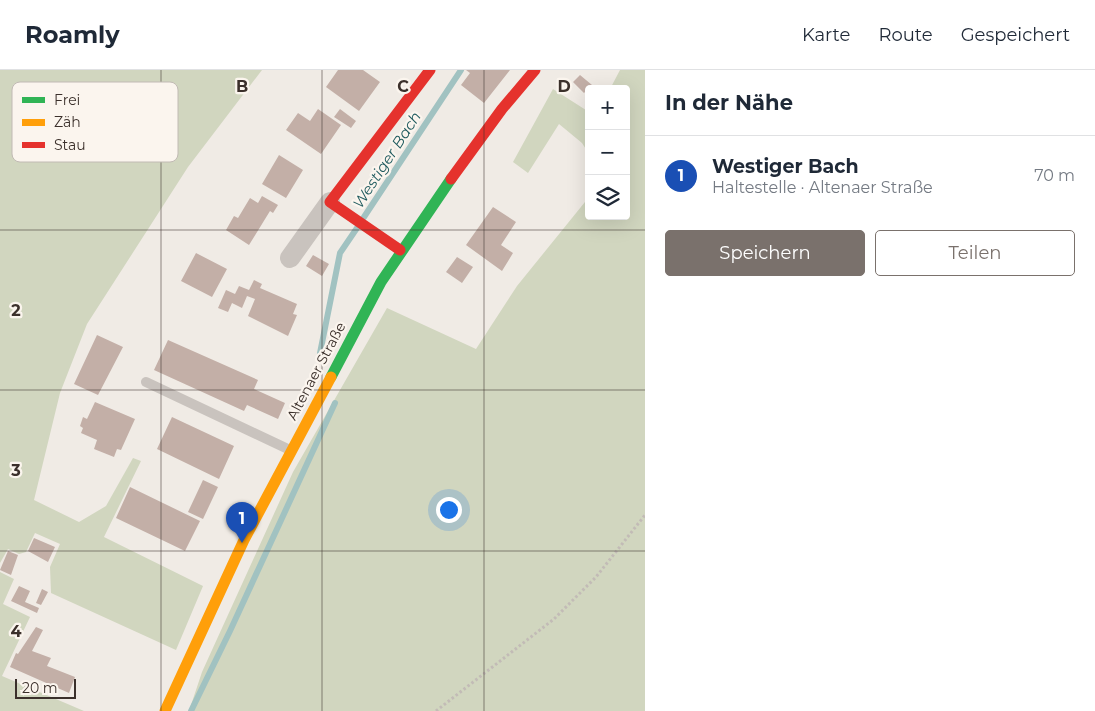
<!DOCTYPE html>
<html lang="de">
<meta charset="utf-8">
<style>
body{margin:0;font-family:Montserrat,sans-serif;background:#f6f6f7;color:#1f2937}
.controls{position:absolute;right:15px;top:15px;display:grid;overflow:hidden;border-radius:5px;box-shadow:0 5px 20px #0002}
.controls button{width:45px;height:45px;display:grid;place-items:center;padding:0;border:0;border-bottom:1px solid #e0e1e3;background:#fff;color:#1f2937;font:25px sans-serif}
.scale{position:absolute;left:15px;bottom:12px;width:61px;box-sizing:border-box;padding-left:5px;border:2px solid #3b302b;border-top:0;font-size:14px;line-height:18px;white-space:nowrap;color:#3b302b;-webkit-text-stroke:4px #fbf5ee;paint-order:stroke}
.you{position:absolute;left:448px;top:439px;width:18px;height:18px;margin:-12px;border:4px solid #fff;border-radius:50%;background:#1a73e8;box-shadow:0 0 0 8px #1a73e833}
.badge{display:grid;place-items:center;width:32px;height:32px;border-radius:50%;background:#7a716c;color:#fff;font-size:16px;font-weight:700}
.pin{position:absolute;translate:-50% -41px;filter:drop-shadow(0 1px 2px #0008)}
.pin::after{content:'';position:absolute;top:26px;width:18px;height:15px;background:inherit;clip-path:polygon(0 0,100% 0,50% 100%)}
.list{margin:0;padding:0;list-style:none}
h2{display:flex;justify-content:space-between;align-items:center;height:65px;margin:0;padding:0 20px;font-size:21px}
h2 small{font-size:16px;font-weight:400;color:#747a83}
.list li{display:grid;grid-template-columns:32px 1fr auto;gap:15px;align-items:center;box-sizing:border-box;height:80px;padding:0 20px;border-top:1px solid #e0e1e3}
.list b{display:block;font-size:19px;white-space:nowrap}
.list p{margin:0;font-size:16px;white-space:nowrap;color:#747a83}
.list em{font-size:16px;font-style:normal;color:#747a83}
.actions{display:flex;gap:10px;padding:15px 20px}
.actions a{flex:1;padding:11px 0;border:1px solid #7a716c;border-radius:5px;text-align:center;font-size:18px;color:#7a716c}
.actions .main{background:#7a716c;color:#fff}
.icon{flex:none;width:28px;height:28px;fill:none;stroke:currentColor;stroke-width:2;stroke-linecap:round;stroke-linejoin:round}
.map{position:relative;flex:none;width:645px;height:641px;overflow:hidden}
header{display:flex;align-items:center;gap:30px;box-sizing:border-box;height:70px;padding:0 25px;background:#fff;border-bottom:1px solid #e0e1e3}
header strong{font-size:24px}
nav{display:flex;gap:28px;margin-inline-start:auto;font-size:18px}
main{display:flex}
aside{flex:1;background:#fff}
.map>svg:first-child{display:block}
.green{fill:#d1d6bf}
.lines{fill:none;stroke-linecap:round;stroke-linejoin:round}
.stream{stroke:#a1c2c1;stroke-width:6}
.building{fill:#c3afa7}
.path{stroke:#c2bbb6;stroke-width:3;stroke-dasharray:2.5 2.5;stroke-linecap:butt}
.lane{stroke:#c9c3be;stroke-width:10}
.street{stroke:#c9c3be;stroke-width:20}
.fast{stroke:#30b455;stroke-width:11}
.slow{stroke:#ff9f0a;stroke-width:11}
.jam{stroke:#e5322d;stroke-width:11}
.grid{fill:none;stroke:#3b302b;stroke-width:1;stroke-opacity:0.55}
.labels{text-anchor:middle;stroke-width:4.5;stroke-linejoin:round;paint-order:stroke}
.street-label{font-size:14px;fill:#3b302b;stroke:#fbf5ee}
.water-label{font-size:15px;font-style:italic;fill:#1f5a5e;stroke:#fbf5ee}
.key{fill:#fbf5ee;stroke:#c1bab4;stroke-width:1}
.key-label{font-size:14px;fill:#3b302b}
.grid-label{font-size:16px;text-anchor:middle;font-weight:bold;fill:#3b302b;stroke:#fbf5ee;stroke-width:4.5;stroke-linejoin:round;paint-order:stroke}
</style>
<header>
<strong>Roamly</strong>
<nav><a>Karte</a><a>Route</a><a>Gespeichert</a></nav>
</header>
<main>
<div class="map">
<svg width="645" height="641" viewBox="0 0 645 641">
<rect width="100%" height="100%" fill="#f0ebe5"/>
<path class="green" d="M 0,0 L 262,0 L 188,97 L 87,254 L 60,323 L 34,430 L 79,452 L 106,436 L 133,388 L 141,391 L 104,467 L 203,516 L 176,580 L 51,523 L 50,497 L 60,474 L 35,463 L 26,482 L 19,484 L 8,479 L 0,493 Z
M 620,0 L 645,0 L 645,641 L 189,641 L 202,602 L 293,402 L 387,238 L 476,279 L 517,216 L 589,127 L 589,146 L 626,146 L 626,19 L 610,19 Z
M 553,19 L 589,42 L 589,84 L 582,73 L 559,54 L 528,103 L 513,92 Z
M 0,502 L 14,509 L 3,534 L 30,547 L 2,606 L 84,641 L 0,641 Z"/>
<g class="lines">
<path class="stream" d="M 364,147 L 461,0
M 320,283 L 340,183 L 357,158
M 191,641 L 230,561 L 335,333"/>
</g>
<path class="building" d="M 338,0 L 363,0 L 380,12 L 359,41 L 326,17 Z
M 466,0 L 510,0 L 484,33 L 461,15 L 470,3 Z
M 580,5 L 592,15 L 584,23 L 573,12 Z
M 318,39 L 341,55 L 321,84 L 286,60 L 298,43 L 310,51 Z
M 340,39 L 356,51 L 351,58 L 334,47 Z
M 279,85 L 303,100 L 286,128 L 262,114 Z
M 262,126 L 278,135 L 273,143 L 270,141 L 249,175 L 226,160 L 234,146 L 238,148 L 250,128 L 258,133 Z
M 493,137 L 516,152 L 501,175 L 513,183 L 502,201 L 466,175 Z
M 196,183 L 227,199 L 212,227 L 181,211 Z
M 313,185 L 329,194 L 322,206 L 306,196 Z
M 457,187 L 473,197 L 462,213 L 446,202 Z
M 254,210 L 262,214 L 260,218 L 297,234 L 293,244 L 297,245 L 288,266 L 248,246 L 255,229 L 247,226 L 242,238 L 232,233 L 228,242 L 218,238 L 226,220 L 235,224 L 239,216 L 249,220 Z
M 97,265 L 123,277 L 98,325 L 74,314 Z
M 168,270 L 258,310 L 254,319 L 285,333 L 278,349 L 247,335 L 244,341 L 154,300 Z
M 95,332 L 135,349 L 121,380 L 117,379 L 114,387 L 94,379 L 97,370 L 81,363 L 83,358 L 80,356 L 83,347 L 87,349 Z
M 172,347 L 234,376 L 219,409 L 157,379 Z
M 203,410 L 218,417 L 203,449 L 188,442 Z
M 130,417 L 200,451 L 185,481 L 116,448 Z
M 34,468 L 55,477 L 48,492 L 28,481 Z
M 8,481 L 18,485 L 11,505 L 0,500 Z
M 19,516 L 30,521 L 25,532 L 39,538 L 37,543 L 11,531 Z
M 42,519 L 48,522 L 41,535 L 36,533 Z
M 36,557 L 43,560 L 32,581 L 51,588 L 47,596 L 75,607 L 69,623 L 10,597 L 16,583 L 18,584 Z"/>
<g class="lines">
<path class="path" d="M 436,641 L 554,549 L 596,507 L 645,445"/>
<path class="lane" d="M 146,312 L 290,380"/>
<path class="street" d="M 290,188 L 330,132"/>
<path class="fast" d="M 331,307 L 381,212 L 451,109"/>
<path class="slow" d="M 165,641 L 244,470 L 331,307"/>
<path class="jam" d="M 451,109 L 502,39 L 535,0
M 400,180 L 330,132 L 430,0"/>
</g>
<path class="grid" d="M 161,0 L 161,641M 322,0 L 322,641M 484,0 L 484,641M 0,160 L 645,160M 0,320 L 645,320M 0,481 L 645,481"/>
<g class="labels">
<g class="street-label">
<text transform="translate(316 301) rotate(-62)" y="5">Altenaer Straße</text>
</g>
<g class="water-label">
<text transform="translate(387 90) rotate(-57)" y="5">Westiger Bach</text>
</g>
</g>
<rect x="12" y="12" width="166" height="80" rx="8" class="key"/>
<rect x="22" y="27" width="23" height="6" fill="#30b455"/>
<rect x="22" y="49" width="23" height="7" fill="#ff9f0a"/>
<rect x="22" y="72" width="23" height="6" fill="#e5322d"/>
<g class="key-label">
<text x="54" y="35">Frei</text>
<text x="54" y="57">Zäh</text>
<text x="54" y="80">Stau</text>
</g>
<g class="grid-label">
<text x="242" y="22">B</text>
<text x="403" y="22">C</text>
<text x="564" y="22">D</text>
<text x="16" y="246">2</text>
<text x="16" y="406">3</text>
<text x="16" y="567">4</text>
</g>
</svg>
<div class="controls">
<button>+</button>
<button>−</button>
<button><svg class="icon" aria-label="layers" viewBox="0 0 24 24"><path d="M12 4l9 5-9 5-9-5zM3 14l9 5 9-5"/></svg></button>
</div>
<div class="scale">20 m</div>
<div class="you"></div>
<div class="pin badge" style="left:242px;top:473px;background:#1a4fb4">1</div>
</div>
<aside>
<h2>In der Nähe<small></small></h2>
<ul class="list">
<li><span class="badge" style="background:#1a4fb4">1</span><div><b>Westiger Bach</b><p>Haltestelle · Altenaer Straße</p></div><em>70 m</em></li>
</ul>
<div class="actions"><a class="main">Speichern</a><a>Teilen</a></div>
</aside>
</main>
